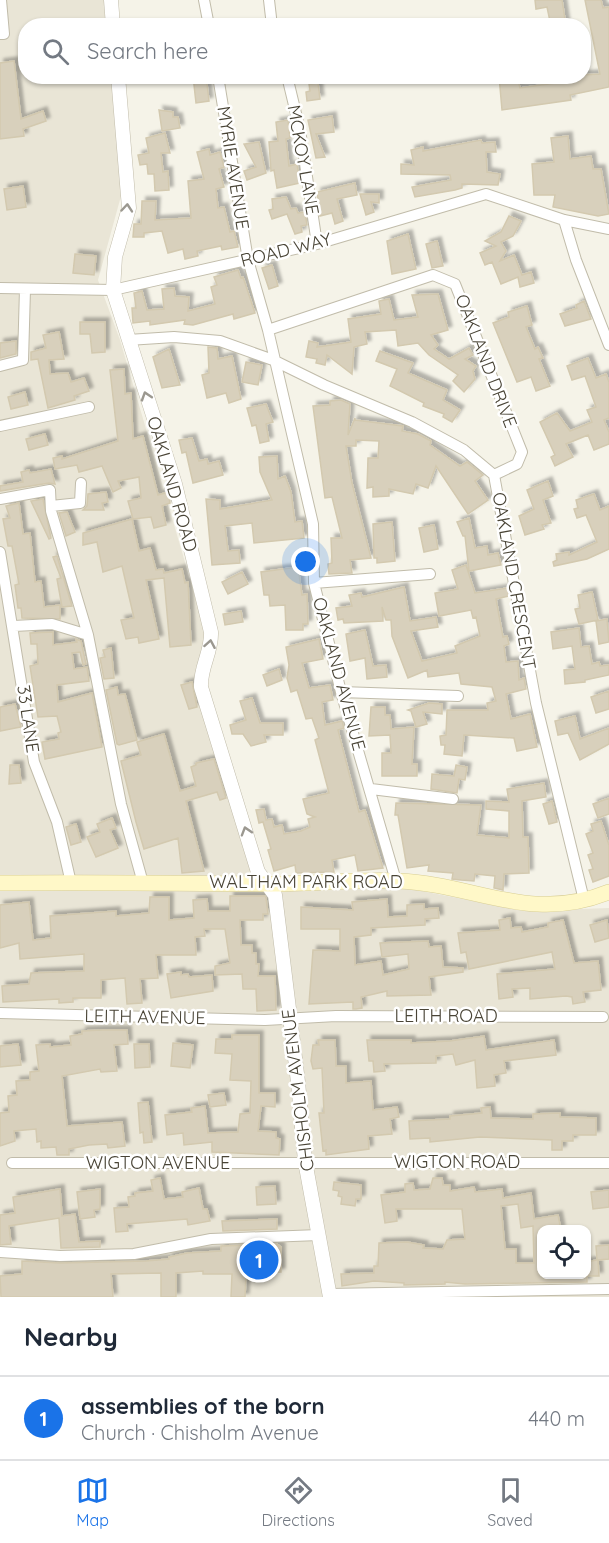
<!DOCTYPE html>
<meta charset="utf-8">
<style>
body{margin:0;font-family:Quicksand,sans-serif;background:#f2f2f3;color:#1f2937}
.controls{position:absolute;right:18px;bottom:18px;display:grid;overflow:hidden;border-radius:12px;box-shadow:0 2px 4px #0004}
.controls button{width:54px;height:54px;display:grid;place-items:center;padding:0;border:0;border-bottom:2px solid #e0e1e3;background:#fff;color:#1f2937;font:30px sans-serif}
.you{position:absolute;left:306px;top:562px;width:21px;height:21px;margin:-15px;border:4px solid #fff;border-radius:50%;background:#1a73e8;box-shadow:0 0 0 9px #1a73e833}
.badge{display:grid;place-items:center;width:39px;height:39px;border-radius:50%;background:#1a73e8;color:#fff;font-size:20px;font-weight:700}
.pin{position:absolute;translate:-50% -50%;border:3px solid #fff;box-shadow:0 2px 6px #0006}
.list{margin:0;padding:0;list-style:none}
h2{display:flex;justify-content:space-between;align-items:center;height:78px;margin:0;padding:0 24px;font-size:26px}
h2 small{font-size:20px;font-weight:400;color:#747a83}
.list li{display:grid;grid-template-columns:39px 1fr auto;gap:18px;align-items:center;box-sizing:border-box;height:84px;padding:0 24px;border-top:2px solid #e0e1e3}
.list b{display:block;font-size:22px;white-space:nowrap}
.list p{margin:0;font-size:20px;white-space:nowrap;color:#747a83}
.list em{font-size:20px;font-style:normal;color:#747a83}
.icon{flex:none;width:33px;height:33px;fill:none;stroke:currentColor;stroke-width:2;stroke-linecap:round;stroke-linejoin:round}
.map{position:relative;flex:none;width:609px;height:1297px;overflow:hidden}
.search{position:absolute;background:#fff;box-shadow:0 2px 4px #0004;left:18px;right:18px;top:18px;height:66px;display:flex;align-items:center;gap:15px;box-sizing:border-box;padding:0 21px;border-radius:24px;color:#747a83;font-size:22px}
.sheet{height:162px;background:#fff}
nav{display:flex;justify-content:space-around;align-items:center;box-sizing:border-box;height:84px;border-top:2px solid #e0e1e3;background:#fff;font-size:16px;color:#747a83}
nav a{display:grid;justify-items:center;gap:3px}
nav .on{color:#1a73e8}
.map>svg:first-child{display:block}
.residential{fill:#e9e5d6;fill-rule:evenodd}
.building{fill:#d8d0bc;stroke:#d3c9af;stroke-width:1.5;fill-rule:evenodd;filter:url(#shadow)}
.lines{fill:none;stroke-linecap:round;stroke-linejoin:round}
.minor-casing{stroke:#c1bcaa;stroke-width:12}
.tertiary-casing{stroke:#c1bcaa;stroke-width:15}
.secondary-casing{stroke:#d8ce95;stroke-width:16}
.minor{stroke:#fff;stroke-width:10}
.tertiary{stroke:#fff;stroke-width:14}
.secondary{stroke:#fff8c8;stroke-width:15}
.oneway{stroke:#9b9890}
.labels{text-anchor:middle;stroke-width:5;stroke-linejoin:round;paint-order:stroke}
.street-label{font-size:18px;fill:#494436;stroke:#fff}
</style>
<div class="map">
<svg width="609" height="1297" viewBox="0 0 609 1297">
<defs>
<filter id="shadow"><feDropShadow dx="4" dy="-4" stdDeviation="1.5" flood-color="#0004"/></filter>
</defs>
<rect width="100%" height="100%" fill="#f5f3e8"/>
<path class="residential" d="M 0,0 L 108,0 L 110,25 L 26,26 L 26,76 L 113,77 L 121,196 L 98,280 L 120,340 L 206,634 L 196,678 L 265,880 L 0,880 Z
M 406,888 L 524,911 L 609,908 L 609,1297 L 0,1297 L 0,889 ZM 542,1230 L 586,1230 L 586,1274 L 542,1274 Z"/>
<path class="building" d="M 535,0 L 562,0 L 566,26 L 551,26 L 547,7 L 536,9 Z
M 585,0 L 601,0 L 603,8 L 609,7 L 609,87 L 570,95 L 571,100 L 502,110 L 499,76 L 517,76 L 520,88 L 562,82 L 561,76 L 600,74 Z
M 14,61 L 21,119 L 43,111 L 46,121 L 23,129 L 24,136 L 0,139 L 0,63 Z
M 193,76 L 206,76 L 209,101 L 196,103 Z
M 318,83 L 320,99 L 307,101 L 306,92 L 310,91 L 309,84 Z
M 159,110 L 173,112 L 173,117 L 178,117 L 180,128 L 162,131 Z
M 332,116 L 334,132 L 316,134 L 325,157 L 316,158 L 308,120 Z
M 288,120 L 290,138 L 286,139 L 289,166 L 297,164 L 300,183 L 277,188 L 274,170 L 271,171 L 269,142 L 278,141 L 276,122 Z
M 165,133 L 170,153 L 161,153 L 163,172 L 168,171 L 169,190 L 155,191 L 154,174 L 148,174 L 147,164 L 140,165 L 138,155 L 149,153 L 146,138 Z
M 568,136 L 570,159 L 591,156 L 593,169 L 601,169 L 609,214 L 598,216 L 553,207 L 555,195 L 534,195 L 532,164 L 554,162 L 551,138 Z
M 481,140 L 482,143 L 495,142 L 496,152 L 486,152 L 487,172 L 500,174 L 498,185 L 462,184 L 462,188 L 455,190 L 415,197 L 412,187 L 451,180 L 450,175 L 401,174 L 401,164 L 414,165 L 411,150 L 423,147 L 423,151 Z
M 259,142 L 266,173 L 247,180 L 244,171 L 256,167 L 244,144 Z
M 209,149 L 210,155 L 220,152 L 224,167 L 219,169 L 224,187 L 216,189 L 218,208 L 224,207 L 230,232 L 234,231 L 238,247 L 222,250 L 221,246 L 197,251 L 198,256 L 185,259 L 183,249 L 168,253 L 162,231 L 144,233 L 144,237 L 133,237 L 134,224 L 141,224 L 142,201 L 156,201 L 155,220 L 191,218 L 188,181 L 204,179 L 197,152 Z
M 355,183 L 357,195 L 337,199 L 343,221 L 335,224 L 332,213 L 320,216 L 317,192 Z
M 23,186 L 26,207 L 7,210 L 4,189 Z
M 360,194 L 379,194 L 379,203 L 371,202 L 374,212 L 366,215 Z
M 286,197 L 291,209 L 296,208 L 298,213 L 305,212 L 307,225 L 301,226 L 302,232 L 295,234 L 287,214 L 272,219 L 269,210 L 273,209 L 272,199 Z
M 509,216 L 521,221 L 513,236 L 501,242 L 506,251 L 500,261 L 514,255 L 522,275 L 531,272 L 534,283 L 520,287 L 518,277 L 501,284 L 492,262 L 485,265 L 480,253 L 496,246 L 485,241 L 501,232 Z
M 408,234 L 416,269 L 392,274 L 387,241 Z
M 437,241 L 443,266 L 432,268 L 426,244 Z
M 75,254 L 96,256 L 94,275 L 73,273 Z
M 272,265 L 278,286 L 269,289 L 262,268 Z
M 238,270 L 241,278 L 243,277 L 255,313 L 234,319 L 233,314 L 193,325 L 184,324 L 185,320 L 150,325 L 150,321 L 133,323 L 132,308 L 136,308 L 134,293 L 142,291 L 147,310 L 164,309 L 162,289 L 174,288 L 175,296 L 189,297 L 188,311 L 215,304 L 211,287 L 217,285 L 214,277 Z
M 438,294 L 448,330 L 431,335 L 438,345 L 434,349 L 449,359 L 469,348 L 473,355 L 465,359 L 476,366 L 473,371 L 475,379 L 464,392 L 453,381 L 458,375 L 429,355 L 418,343 L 398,346 L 396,330 L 365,332 L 367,344 L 354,347 L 352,374 L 327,355 L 325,365 L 316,363 L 317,359 L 306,357 L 309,341 L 318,343 L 317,347 L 351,342 L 348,319 L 381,314 L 379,301 L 389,299 L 394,320 L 418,317 L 412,295 Z
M 584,301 L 591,319 L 565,326 L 560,314 L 577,308 L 576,305 Z
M 527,306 L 532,325 L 526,327 L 535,349 L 538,347 L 543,358 L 539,359 L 550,386 L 536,391 L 531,377 L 517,382 L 493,323 L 509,317 L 508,312 Z
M 80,322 L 105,322 L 105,352 L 92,353 L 90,334 L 80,334 Z
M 59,332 L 64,359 L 49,360 L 50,374 L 68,373 L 71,382 L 84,378 L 89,391 L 74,396 L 75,400 L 48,408 L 38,359 L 31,360 L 31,352 L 46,348 L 43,335 Z
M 16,341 L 16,354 L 0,358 L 0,343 Z
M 208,347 L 217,348 L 218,359 L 232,356 L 241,399 L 229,403 L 226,393 L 207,398 L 202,375 L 209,373 Z
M 169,349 L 180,385 L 162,388 L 153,357 Z
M 380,351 L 413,363 L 408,373 L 447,390 L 443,400 L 460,410 L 452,422 L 443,417 L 444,414 L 423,406 L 424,403 L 390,386 L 397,369 L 376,361 Z
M 588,358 L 596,378 L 606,374 L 609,382 L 609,418 L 604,420 L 609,432 L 609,444 L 594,450 L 588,435 L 566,444 L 573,457 L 555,466 L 551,457 L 555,455 L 540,422 L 557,413 L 570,431 L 592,422 L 587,410 L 596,407 L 585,376 L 572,380 L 567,366 Z
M 246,362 L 262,365 L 258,385 L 242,382 Z
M 124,369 L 125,394 L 131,393 L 133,439 L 143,436 L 158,495 L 168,492 L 170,503 L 162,506 L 166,525 L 154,528 L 151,517 L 133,519 L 128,501 L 141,498 L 139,477 L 118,481 L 121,488 L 113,492 L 102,466 L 79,472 L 77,465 L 55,469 L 53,458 L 62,456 L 62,459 L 118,441 L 110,370 Z
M 25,392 L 28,405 L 11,409 L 8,397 Z
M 341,400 L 350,404 L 348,435 L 355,418 L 355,420 L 403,426 L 402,431 L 418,434 L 431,441 L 430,445 L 460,466 L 467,462 L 483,475 L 475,481 L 488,500 L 468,514 L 436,466 L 428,488 L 416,484 L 413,494 L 389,489 L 389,496 L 373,497 L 373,487 L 367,488 L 368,458 L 378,458 L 379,441 L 356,440 L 356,446 L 346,446 L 352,483 L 371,558 L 350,560 L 352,573 L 329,574 L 328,564 L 332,563 L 331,538 L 342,538 L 332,497 L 325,498 L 313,406 L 330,405 L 330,401 Z
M 266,404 L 273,422 L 266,424 L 269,441 L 260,443 L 256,425 L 252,426 L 247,408 Z
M 45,434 L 48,445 L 29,450 L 26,439 Z
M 192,438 L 199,461 L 207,459 L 208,464 L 219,461 L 223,475 L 193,483 L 186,452 L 182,453 L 179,440 Z
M 277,456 L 278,479 L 285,476 L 291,492 L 295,522 L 302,521 L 304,538 L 254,543 L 252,523 L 225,526 L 228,551 L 239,550 L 240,563 L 212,565 L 206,499 L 220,500 L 220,509 L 272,500 L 260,472 L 259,457 Z
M 51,469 L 55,484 L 49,483 L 0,491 L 0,486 L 23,482 L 21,472 L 29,470 L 30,473 Z
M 548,481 L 553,496 L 543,500 L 551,523 L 542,525 L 544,529 L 525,535 L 519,516 L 534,509 L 527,490 Z
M 106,492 L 108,502 L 102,503 L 104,510 L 83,510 L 87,506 L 88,494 Z
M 594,494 L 600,510 L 609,506 L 609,549 L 587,559 L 554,566 L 553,562 L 557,560 L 556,554 L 569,552 L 569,555 L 597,542 L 586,515 L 577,518 L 574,509 L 578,508 L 576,500 Z
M 43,499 L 51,538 L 49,539 L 31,501 Z
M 19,503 L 23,534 L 30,533 L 35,582 L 41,581 L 44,607 L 60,605 L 60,619 L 22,618 L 21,608 L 18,608 L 15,585 L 19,584 L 12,546 L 8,546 L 3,519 L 10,518 L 6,506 Z
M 67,512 L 75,532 L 66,536 L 59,513 Z
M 469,518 L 475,548 L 487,546 L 488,555 L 498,553 L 501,565 L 469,571 L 465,536 L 463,536 L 457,522 Z
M 132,519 L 139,551 L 150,548 L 156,570 L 163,569 L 164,573 L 182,569 L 185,583 L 188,582 L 191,645 L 170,647 L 164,578 L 146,580 L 159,639 L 139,643 L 138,637 L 126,639 L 121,620 L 134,618 L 122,566 L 103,572 L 97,542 L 83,545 L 83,533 Z
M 392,522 L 395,561 L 377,563 L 377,558 L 374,558 L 373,524 Z
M 434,525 L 438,549 L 424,552 L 419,528 Z
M 57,556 L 72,606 L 62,607 L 57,579 L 61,578 L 53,557 Z
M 466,565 L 475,593 L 507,588 L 509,596 L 496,599 L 503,637 L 507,636 L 509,644 L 504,646 L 506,662 L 518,661 L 519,680 L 524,678 L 526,689 L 506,694 L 511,719 L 530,714 L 537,747 L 517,751 L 514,738 L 464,735 L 462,756 L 444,754 L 445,745 L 441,745 L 440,736 L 446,735 L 447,710 L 488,710 L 487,703 L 496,701 L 492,687 L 461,684 L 459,673 L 428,677 L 427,670 L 408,678 L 392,636 L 391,620 L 386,620 L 382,607 L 383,621 L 344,623 L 343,619 L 338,620 L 336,608 L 352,606 L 349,595 L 361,593 L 362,597 L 404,587 L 410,621 L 436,617 L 438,627 L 411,631 L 422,661 L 457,653 L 455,646 L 480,636 L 476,617 L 473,618 L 471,610 L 439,616 L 435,593 L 458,589 L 452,570 Z
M 298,567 L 302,595 L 307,594 L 308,624 L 303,624 L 303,630 L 286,630 L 285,605 L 270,606 L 269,595 L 264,595 L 261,572 Z
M 242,572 L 248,584 L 228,594 L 222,582 Z
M 592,592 L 598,620 L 579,624 L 575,609 L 580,608 L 578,595 Z
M 241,611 L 243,622 L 225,625 L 223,614 Z
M 607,619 L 609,642 L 599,644 L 596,621 Z
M 579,628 L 581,647 L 589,646 L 592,664 L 599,662 L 600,666 L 609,665 L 609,675 L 585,680 L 585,682 L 565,684 L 564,670 L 575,669 L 572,646 L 553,649 L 551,632 Z
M 365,630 L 373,666 L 386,665 L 387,677 L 367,679 L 365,658 L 350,661 L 346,634 Z
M 53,632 L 53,645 L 77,642 L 76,639 L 81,641 L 86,664 L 83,665 L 80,652 L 72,653 L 74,669 L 87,667 L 89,681 L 57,685 L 58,702 L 92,693 L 102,747 L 45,759 L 42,742 L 59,739 L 58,733 L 61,732 L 57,716 L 38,717 L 30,666 L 38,664 L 37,644 L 31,644 L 30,633 Z
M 319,639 L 323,659 L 302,663 L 309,688 L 330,685 L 333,700 L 322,702 L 325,725 L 342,721 L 344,728 L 338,730 L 359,812 L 365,810 L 383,868 L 358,871 L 355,855 L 332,860 L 334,872 L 296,873 L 295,865 L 274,871 L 268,850 L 271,849 L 263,822 L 259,823 L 256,810 L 264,809 L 266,820 L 272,819 L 274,827 L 282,825 L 284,834 L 301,831 L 310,827 L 308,819 L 315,817 L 307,814 L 303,799 L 329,793 L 315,740 L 319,738 L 312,718 L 306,719 L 297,690 L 291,692 L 287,678 L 289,665 L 286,647 Z
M 111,648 L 114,678 L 104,679 L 100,658 L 105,657 L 103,650 Z
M 279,669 L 282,680 L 267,686 L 263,675 Z
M 192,682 L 197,707 L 189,709 L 181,685 Z
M 117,687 L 118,695 L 125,694 L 137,740 L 119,745 L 117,744 L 106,690 Z
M 609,691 L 609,709 L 596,713 L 591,697 Z
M 252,698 L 260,723 L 283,723 L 283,735 L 264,735 L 266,742 L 251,746 L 243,734 L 232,734 L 230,725 L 246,720 L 240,701 Z
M 429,703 L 442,704 L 442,714 L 423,712 L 427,724 L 416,727 L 411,711 L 408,710 Z
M 15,704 L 21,727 L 0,731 L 0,707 Z
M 371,707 L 385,707 L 385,715 L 390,715 L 391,729 L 414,727 L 412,764 L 417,764 L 417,776 L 382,776 L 382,753 L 391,753 L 390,735 L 369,736 Z
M 575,716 L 580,739 L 609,728 L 609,744 L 580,760 L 568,733 L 558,735 L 555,721 Z
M 164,734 L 180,791 L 196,786 L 191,767 L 196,765 L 196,763 L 214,759 L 226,798 L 220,800 L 217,792 L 186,801 L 204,871 L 182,873 L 178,838 L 144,849 L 136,822 L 121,761 L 141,755 L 137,742 Z
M 10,765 L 19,765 L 21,783 L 9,784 Z
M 456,765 L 467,767 L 465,780 L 459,779 L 457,793 L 431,789 L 432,774 L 454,776 Z
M 544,783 L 546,797 L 522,801 L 523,837 L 528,837 L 529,873 L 504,874 L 503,890 L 494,888 L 495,876 L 475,874 L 474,881 L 461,880 L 452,879 L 453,873 L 428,871 L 429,865 L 407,868 L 398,815 L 395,815 L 396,803 L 481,805 L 477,835 L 509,838 L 509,811 L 486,809 L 486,801 L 509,802 L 507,789 Z
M 609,798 L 609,814 L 598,818 L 593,804 Z
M 552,801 L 557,822 L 549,824 L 543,804 Z
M 112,818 L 116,828 L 110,830 L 118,848 L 96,857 L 87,837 L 100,832 L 97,824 Z
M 601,821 L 609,845 L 609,876 L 593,882 L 589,870 L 593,869 L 588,855 L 593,853 L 586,834 L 593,831 L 591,824 Z
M 76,824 L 81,842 L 71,845 L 66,827 Z
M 230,896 L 265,896 L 266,898 L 268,914 L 263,914 L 263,920 L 240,920 L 241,945 L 252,945 L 252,953 L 256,953 L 256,964 L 259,964 L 258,976 L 275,976 L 276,1010 L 257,1011 L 256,989 L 243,989 L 242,974 L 215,975 L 215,966 L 230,963 L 225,929 L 204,929 L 205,936 L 195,937 L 196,955 L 156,955 L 158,978 L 140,979 L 142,1003 L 127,1004 L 125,978 L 101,980 L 101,998 L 73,998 L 73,1002 L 59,1003 L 59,999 L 3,1002 L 2,986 L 29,984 L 31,973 L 84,971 L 84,954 L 20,959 L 19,943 L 0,948 L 0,905 L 29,902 L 33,940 L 51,938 L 50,916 L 116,911 L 116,916 L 149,913 L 150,897 L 169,897 L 169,920 L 194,918 L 193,900 L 207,899 L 208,911 L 230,911 Z
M 387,899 L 388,917 L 407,916 L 407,905 L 424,904 L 424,909 L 438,908 L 439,918 L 425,919 L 425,925 L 371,928 L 371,935 L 354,937 L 355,965 L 381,961 L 383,975 L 409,969 L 408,954 L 382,957 L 380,943 L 428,941 L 429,947 L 441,946 L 443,967 L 463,968 L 463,972 L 429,977 L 431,995 L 387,996 L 387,991 L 361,997 L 362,1008 L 356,1009 L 353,1009 L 353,1002 L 309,1004 L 313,950 L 340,951 L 340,929 L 301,929 L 301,907 L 353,910 L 352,902 Z
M 510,918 L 511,928 L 521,927 L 522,932 L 548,927 L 548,923 L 563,920 L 574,963 L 598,961 L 601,990 L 583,992 L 585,1002 L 573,1004 L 572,997 L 566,996 L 530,999 L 530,988 L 512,989 L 513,997 L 499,999 L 497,974 L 555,969 L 552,952 L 469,969 L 466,952 L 461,953 L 458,933 L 500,930 L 499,920 Z
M 607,920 L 609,938 L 595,942 L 590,925 Z
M 181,972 L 181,975 L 188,974 L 189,977 L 212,975 L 213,991 L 171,998 L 167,974 Z
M 102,1030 L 127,1030 L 128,1044 L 114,1045 L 117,1071 L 101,1072 L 100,1069 L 62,1076 L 67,1126 L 122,1122 L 125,1146 L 108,1148 L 107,1144 L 89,1145 L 69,1149 L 69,1155 L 57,1155 L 56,1147 L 41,1148 L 41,1141 L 37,1142 L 36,1129 L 14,1131 L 15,1141 L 0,1146 L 0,1113 L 9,1112 L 8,1096 L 17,1095 L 16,1081 L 30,1080 L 30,1072 L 39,1071 L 36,1045 L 50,1044 L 50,1047 L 71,1045 L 70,1036 L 82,1034 L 82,1031 Z
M 232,1035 L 259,1035 L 259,1093 L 275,1093 L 275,1107 L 261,1106 L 258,1131 L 276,1132 L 276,1138 L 280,1139 L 279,1155 L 212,1152 L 212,1142 L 184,1145 L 183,1133 L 167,1135 L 165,1115 L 192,1112 L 191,1108 L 205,1106 L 208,1133 L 238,1132 L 240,1114 L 250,1113 L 251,1081 L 230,1080 L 232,1054 L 215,1053 L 216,1039 L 232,1039 Z
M 484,1036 L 486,1050 L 554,1040 L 556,1055 L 504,1061 L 506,1073 L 494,1075 L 495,1086 L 477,1088 L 475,1060 L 456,1065 L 453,1054 L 436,1056 L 436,1063 L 384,1064 L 385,1071 L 374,1072 L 373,1061 L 369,1061 L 367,1040 L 411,1040 L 411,1043 L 450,1041 Z
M 318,1040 L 335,1040 L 336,1066 L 346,1066 L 346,1083 L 371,1081 L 373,1110 L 397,1107 L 399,1117 L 390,1119 L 392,1134 L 368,1136 L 369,1149 L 326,1155 L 326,1150 L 323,1151 L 319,1113 L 324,1113 L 322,1068 L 313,1069 L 311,1061 L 313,1045 L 319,1045 Z
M 173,1043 L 193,1045 L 190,1068 L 171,1066 Z
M 18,1044 L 21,1065 L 0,1067 L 0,1046 Z
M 134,1044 L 149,1044 L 150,1067 L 135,1068 Z
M 224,1093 L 226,1105 L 210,1107 L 208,1095 Z
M 148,1102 L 152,1142 L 144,1143 L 143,1132 L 140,1133 L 138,1103 Z
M 490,1107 L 491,1118 L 533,1119 L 533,1114 L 560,1113 L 560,1117 L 596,1118 L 596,1135 L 573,1135 L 573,1141 L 562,1141 L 562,1150 L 552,1150 L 552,1140 L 480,1137 L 430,1142 L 430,1138 L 410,1139 L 409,1121 L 450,1119 L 450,1116 L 482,1113 L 481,1108 Z
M 160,1178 L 164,1199 L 183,1197 L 182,1192 L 199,1188 L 203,1209 L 207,1209 L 210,1221 L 188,1225 L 187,1219 L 127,1224 L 128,1231 L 116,1232 L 114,1208 L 129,1207 L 128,1197 L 135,1196 L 135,1193 L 153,1191 L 151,1180 Z
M 433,1178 L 442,1178 L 443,1185 L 450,1185 L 450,1191 L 474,1187 L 475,1192 L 502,1189 L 503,1198 L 531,1193 L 534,1219 L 558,1215 L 561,1230 L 542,1230 L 542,1275 L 586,1275 L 586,1262 L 597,1260 L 596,1246 L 609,1245 L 609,1259 L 598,1260 L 599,1276 L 587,1276 L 587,1282 L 465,1284 L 445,1282 L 445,1284 L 404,1285 L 404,1283 L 374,1281 L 342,1286 L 341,1274 L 374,1273 L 374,1266 L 378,1266 L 379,1243 L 407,1242 L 424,1245 L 423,1248 L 443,1249 L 447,1240 L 465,1239 L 462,1209 L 396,1209 L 397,1221 L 385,1223 L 381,1195 L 405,1192 L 405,1184 L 413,1183 L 414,1190 L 430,1189 ZM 518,1204 L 521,1228 L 533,1226 L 534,1263 L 516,1263 L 516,1249 L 505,1249 L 501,1206 Z
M 334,1182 L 361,1185 L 361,1199 L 356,1199 L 355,1206 L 341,1204 L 342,1197 L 338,1196 L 339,1191 L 333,1190 Z
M 275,1186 L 276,1204 L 257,1205 L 256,1187 Z
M 60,1189 L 62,1216 L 75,1214 L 79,1242 L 100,1241 L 100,1247 L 61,1248 L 59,1218 L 9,1226 L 11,1244 L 0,1245 L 0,1215 L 15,1213 L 13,1197 Z
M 100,1189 L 100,1209 L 94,1210 L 95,1217 L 80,1219 L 77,1192 Z
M 609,1190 L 609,1207 L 593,1209 L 591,1192 Z
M 277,1219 L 277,1229 L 223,1231 L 222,1221 Z
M 277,1244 L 281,1247 L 281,1272 L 246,1273 L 245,1297 L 231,1297 L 232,1274 L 203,1274 L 203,1271 L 176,1273 L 176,1297 L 161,1297 L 161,1273 L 111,1274 L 113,1297 L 1,1297 L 0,1276 L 22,1274 L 22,1261 L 60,1263 L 146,1261 L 169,1259 L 169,1257 L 187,1253 L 221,1251 L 221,1246 Z"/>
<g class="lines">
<defs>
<path id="minor" d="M 204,0 L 209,26
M 269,0 L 272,26
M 0,34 L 4,34 L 1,0
M 218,76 L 248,260 L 268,330 L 313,524 L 314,583 L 341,692 L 396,881
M 287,76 L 300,130 L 317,244
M 564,220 L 576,260 L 609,345
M 0,288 L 113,290 L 317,244 L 486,194 L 564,220 L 609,229
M 268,330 L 433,275 L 455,284 L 522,452 L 517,464 L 494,475
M 128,340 L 174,337 L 220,341 L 273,360 L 324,385 L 412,422 L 464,450 L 494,475 L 536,703 L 584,900
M 0,366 L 23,360 L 25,289
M 0,426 L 89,407
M 0,499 L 50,490 L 51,511 L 88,635
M 51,506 L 80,503 L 81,483
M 0,552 L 34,762 L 57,822 L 71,883
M 314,583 L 430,574
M 14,626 L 52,624 L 88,635 L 121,804 L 143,883
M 341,692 L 458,696
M 371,789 L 453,799
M 0,1013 L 265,1020 L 336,1016 L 603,1017
M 12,1163 L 609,1163
M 0,1252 L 60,1256 L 134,1254 L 211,1239 L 319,1235
M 330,1294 L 609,1289"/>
<path id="tertiary" d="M 111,0 L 113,26
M 118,76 L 129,208 L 115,257 L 113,290 L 175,484 L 211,632 C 212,652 200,667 201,687 L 258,872 L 275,895 L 298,1082 L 305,1161 L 330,1297"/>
<path id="secondary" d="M 0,883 C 89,882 179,883 268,884 C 312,884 356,879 399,881 C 474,884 531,924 609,892"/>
</defs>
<use href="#minor" class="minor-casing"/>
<use href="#tertiary" class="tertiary-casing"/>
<use href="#secondary" class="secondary-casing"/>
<use href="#minor" class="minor"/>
<use href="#tertiary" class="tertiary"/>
<use href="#secondary" class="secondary"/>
</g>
<defs><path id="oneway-chevron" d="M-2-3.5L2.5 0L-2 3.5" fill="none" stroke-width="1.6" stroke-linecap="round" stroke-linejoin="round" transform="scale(1.5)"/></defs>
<g class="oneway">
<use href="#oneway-chevron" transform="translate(127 208) rotate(-85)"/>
<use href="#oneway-chevron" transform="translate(146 396) rotate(-108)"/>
<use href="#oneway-chevron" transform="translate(210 644) rotate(-80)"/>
<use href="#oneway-chevron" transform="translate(246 831) rotate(-107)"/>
</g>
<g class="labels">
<g class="street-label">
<text transform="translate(303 160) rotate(80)" y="6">MCKOY LANE</text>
<text transform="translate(233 168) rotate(81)" y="6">MYRIE AVENUE</text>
<text transform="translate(286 250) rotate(-14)" y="6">ROAD WAY</text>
<text transform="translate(486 361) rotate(69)" y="6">OAKLAND DRIVE</text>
<text transform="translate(172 484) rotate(74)" y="6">OAKLAND ROAD</text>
<text transform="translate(514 581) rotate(80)" y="6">OAKLAND CRESCENT</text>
<text transform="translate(339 674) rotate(75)" y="6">OAKLAND AVENUE</text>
<text transform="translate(28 719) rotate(82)" y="6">33 LANE</text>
<text x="306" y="888">WALTHAM PARK ROAD</text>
<text x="446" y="1022">LEITH ROAD</text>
<text transform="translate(145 1017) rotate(1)" y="6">LEITH AVENUE</text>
<text transform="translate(298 1090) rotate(-97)" y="6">CHISHOLM AVENUE</text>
<text x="457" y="1168">WIGTON ROAD</text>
<text x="158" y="1169">WIGTON AVENUE</text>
</g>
</g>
</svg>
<div class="controls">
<button><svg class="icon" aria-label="locate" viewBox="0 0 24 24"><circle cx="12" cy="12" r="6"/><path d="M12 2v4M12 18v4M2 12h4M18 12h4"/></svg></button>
</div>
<div class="you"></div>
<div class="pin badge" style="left:259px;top:1260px">1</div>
<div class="search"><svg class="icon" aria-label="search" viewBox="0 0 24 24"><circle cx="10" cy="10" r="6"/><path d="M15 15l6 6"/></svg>Search here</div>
</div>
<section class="sheet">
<h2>Nearby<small></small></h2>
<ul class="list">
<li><span class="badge">1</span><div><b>assemblies of the born</b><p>Church · Chisholm Avenue</p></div><em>440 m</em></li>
</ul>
</section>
<nav>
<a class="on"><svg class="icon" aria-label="map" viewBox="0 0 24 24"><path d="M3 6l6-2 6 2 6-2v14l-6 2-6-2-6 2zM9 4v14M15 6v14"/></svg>Map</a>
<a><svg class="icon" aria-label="directions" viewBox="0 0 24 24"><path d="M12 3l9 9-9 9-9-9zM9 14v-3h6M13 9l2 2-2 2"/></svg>Directions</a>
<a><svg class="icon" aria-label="saved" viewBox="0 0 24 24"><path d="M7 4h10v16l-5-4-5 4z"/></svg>Saved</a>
</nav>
